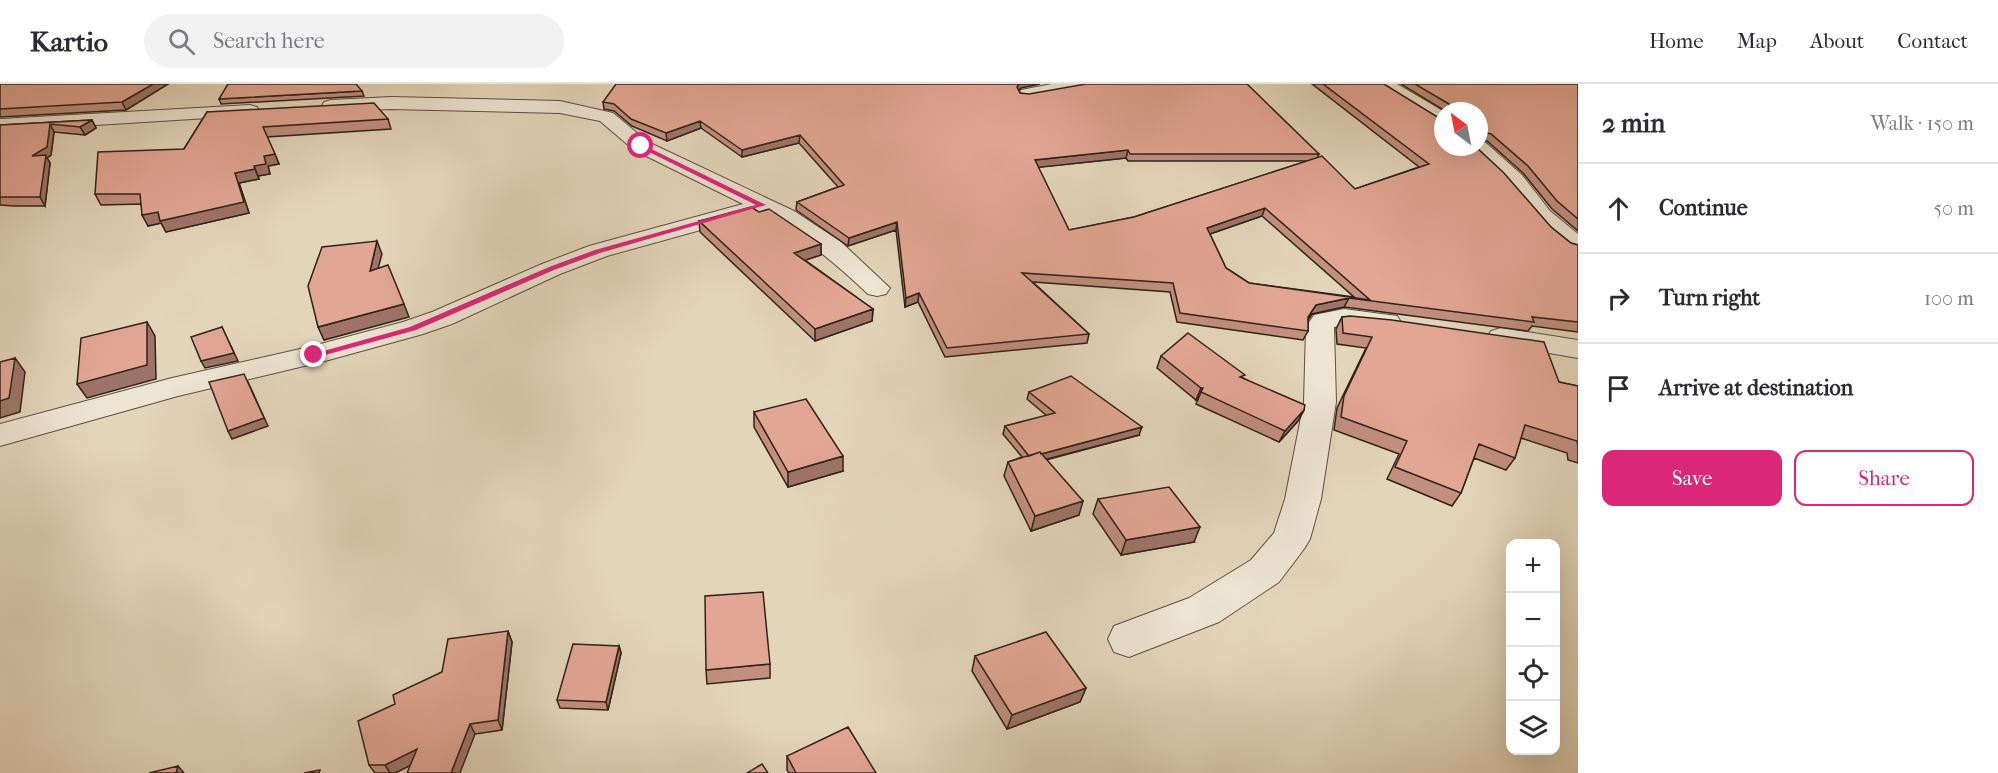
<!DOCTYPE html>
<meta charset="utf-8">
<style>
body{margin:0;font-family:"IM FELL French Canon",serif;background:#f2f2f3;color:#2b2b33}
.controls{position:absolute;right:18px;bottom:18px;display:grid;overflow:hidden;border-radius:12px;box-shadow:0 6px 24px #0002}
.controls button{width:54px;height:54px;display:grid;place-items:center;padding:0;border:0;border-bottom:2px solid #e1e1e2;background:#fff;color:#2b2b33;font:30px sans-serif}
.compass{position:absolute;left:1434px;top:18px;width:54px;height:54px;border-radius:50%;background:#fff;box-shadow:0 6px 24px #0002;rotate:328deg}
.stop{position:absolute;width:18px;height:18px;margin:-14px;border:4px solid #db2777;border-radius:50%;background:#fff}
.stop.end{background:#db2777;border-color:#fff;box-shadow:0 2px 6px #0008}
.list{margin:0;padding:0;list-style:none}
h2{display:flex;justify-content:space-between;align-items:center;height:78px;margin:0;padding:0 24px;font-size:26px}
h2 small{font-size:20px;font-weight:400;color:#7c7c81}
.list li{display:grid;grid-template-columns:39px 1fr auto;gap:18px;align-items:center;box-sizing:border-box;height:90px;padding:0 24px;border-top:2px solid #e1e1e2}
.list b{display:block;font-size:22px;white-space:nowrap}
.list em{font-size:20px;font-style:normal;color:#7c7c81}
.actions{display:flex;gap:12px;padding:18px 24px}
.actions a{flex:1;padding:14px 0;border:2px solid #db2777;border-radius:12px;text-align:center;font-size:21px;color:#db2777}
.actions .main{background:#db2777;color:#fff}
.icon{flex:none;width:33px;height:33px;fill:none;stroke:currentColor;stroke-width:2;stroke-linecap:round;stroke-linejoin:round}
.map{position:relative;flex:none;width:1578px;height:689px;overflow:hidden}
header{display:flex;align-items:center;gap:36px;box-sizing:border-box;height:84px;padding:0 30px;background:#fff;border-bottom:2px solid #e1e1e2}
header strong{font-size:28px}
nav{display:flex;gap:33px;margin-inline-start:auto;font-size:21px}
.search{width:420px;height:54px;background:#f2f2f3;display:flex;align-items:center;gap:15px;box-sizing:border-box;padding:0 21px;border-radius:33px;color:#7c7c81;font-size:22px}
main{display:flex}
aside{flex:1;background:#fff}
.map>svg:first-child{display:block}
.lines{fill:none;stroke-linecap:round;stroke-linejoin:round}
.minor-casing{stroke:#5e4f40;stroke-width:2}
.minor{fill:#ede4d2;fill-rule:evenodd}
.wall{fill:#c28f7f;stroke:#312218;stroke-width:1.5;fill-rule:evenodd}
.shaded-wall{fill:#9e7468;stroke:#312218;stroke-width:1.5}
.building{fill:#e2a694;stroke:#312218;stroke-width:1.5;fill-rule:evenodd}
.route{fill:#db2777}
</style>
<header>
<strong>Kartio</strong>
<div class="search"><svg class="icon" aria-label="search" viewBox="0 0 24 24"><circle cx="10" cy="10" r="6"/><path d="M15 15l6 6"/></svg>Search here</div>
<nav><a>Home</a><a>Map</a><a>About</a><a>Contact</a></nav>
</header>
<main>
<div class="map">
<svg width="1578" height="689" viewBox="0 0 1578 689">
<rect width="100%" height="100%" fill="#e3d5ba"/>
<filter id="stains"><feTurbulence type="fractalNoise" baseFrequency=".00333" numOctaves="4"/><feColorMatrix values="0 0 0 0 .2 0 0 0 0 .09 0 0 0 0 .02 0 0 0 .5 -.17"/></filter>
<radialGradient id="worn" r=".72"><stop offset=".6" stop-color="#630" stop-opacity="0"/><stop offset="1" stop-color="#630" stop-opacity=".3"/></radialGradient>
<g class="lines">
<defs>
<path id="minor" d="M 1052,0 L 1090,0 L 1087,4 L 1081,5 L 1027,15 L 1021,14 L 1018,10 L 1021,6 Z
M 1375,0 L 1397,0 L 1443,27 L 1443,41 L 1436,39 Z
M 391,13 L 560,17 L 613,29 L 648,58 L 794,127 L 841,158 L 890,204 L 886,210 L 877,212 L 868,210 C 832,176 797,147 753,125 L 755,127 L 751,132 L 607,172 L 560,190 L 452,240 L 423,250 L 325,277 L 178,312 L 0,362 L 0,340 L 172,294 L 309,263 L 403,238 L 432,228 L 542,180 L 589,162 L 743,120 L 634,66 L 600,37 L 560,29 L 391,25 L 331,28 L 324,26 L 322,22 L 324,18 L 331,16 Z
M 250,21 L 257,23 L 259,27 L 257,31 L 0,47 L 0,35 Z
M 1479,57 L 1486,59 L 1522,91 L 1550,127 L 1578,150 L 1578,169 C 1547,162 1526,122 1505,100 C 1495,88 1483,78 1472,67 L 1469,63 L 1479,63 Z
M 1344,225 L 1397,232 L 1401,238 L 1397,244 C 1376,249 1355,239 1334,243 L 1336,318 L 1321,415 L 1310,455 L 1304,465 L 1279,498 L 1219,538 L 1129,573 L 1114,568 L 1108,555 L 1114,542 L 1189,514 L 1251,476 L 1274,449 L 1285,415 L 1304,318 L 1306,243 L 1314,231 Z
M 1501,244 L 1578,256 L 1578,274 L 1491,259 L 1487,253 L 1491,247 Z"/>
</defs>
<use href="#minor" class="minor-casing"/>
<use href="#minor" class="minor"/>
</g>
<path class="wall" d="M 0,0 L 168,0 L 126,26 L 0,33 Z
M 1312,0 L 1384,0 L 1551,143 L 1571,159 L 1578,161 L 1578,248 L 1532,242 L 1528,247 L 1344,223 L 1312,230 L 1308,236 L 1308,247 L 1303,256 L 1177,238 L 1170,208 L 1033,198 L 1089,250 L 1087,259 L 945,273 L 918,218 L 905,223 L 896,146 L 848,162 L 796,126 L 797,118 L 838,103 L 799,59 L 742,73 L 701,44 L 667,57 L 632,42 L 614,27 L 604,25 L 603,18 L 1021,4 L 1019,6 L 1020,9 L 1319,70 L 1317,74 L 1355,105 L 1419,83 ZM 1126,74 L 1128,77 L 1308,77 L 1134,133 L 1069,146 L 1038,83 ZM 1262,132 L 1354,213 L 1249,199 L 1226,184 L 1210,150 Z
M 1401,0 L 1578,0 L 1578,147 L 1552,125 L 1523,89 L 1487,57 L 1480,56 L 1479,57 L 1479,27 L 1445,27 Z
M 362,7 L 364,12 L 221,20 L 219,15 Z
M 207,28 L 388,35 L 391,45 L 267,53 L 279,80 L 268,82 L 270,90 L 258,92 L 259,95 L 239,99 L 249,129 L 166,148 L 161,139 L 148,142 L 141,120 L 101,121 L 95,110 L 184,65 Z
M 92,36 L 96,44 L 85,51 L 54,48 L 51,71 L 47,74 L 50,79 L 45,122 L 14,122 L 0,121 L 0,41 Z
M 759,128 L 821,160 L 821,171 L 805,176 L 873,225 L 872,237 L 815,257 L 700,148 L 699,137 Z
M 1342,233 L 1559,298 L 1578,302 L 1578,379 L 1568,376 L 1567,369 L 1521,354 L 1515,374 L 1506,386 L 1474,374 L 1461,409 L 1452,422 L 1387,395 L 1399,370 L 1334,346 L 1337,324 L 1366,264 L 1337,260 L 1336,245 Z
M 1161,272 L 1243,294 L 1304,326 L 1298,337 L 1279,358 L 1196,320 L 1198,315 L 1196,316 L 1157,284 Z
M 1029,308 L 1139,351 L 1046,376 L 1079,431 L 1031,447 L 1004,392 L 1008,378 L 1022,373 L 1003,350 L 1005,342 L 1047,332 L 1027,315 Z
M 754,328 L 843,387 L 788,403 L 754,343 Z
M 1098,415 L 1194,458 L 1121,471 L 1093,430 Z
M 508,547 L 512,558 L 502,646 L 475,650 L 395,689 L 375,689 L 369,681 L 395,620 L 442,588 Z
M 619,562 L 621,569 L 608,626 L 560,624 L 557,616 Z
M 975,572 L 1086,604 L 1080,618 L 1007,645 L 972,587 Z
M 770,580 L 770,594 L 707,600 L 706,586 Z
M 787,672 L 876,689 L 789,689 L 787,686 Z"/>
<path class="shaded-wall" d="M 153,0 L 168,0 L 126,26 L 122,18 Z
M 1019,0 L 1040,0 L 1021,4 L 1016,10 L 1017,3 Z
M 92,36 L 96,44 L 85,51 L 80,43 Z
M 700,37 L 701,44 L 667,57 L 666,49 Z
M 50,40 L 54,48 L 51,71 L 47,74 L 50,79 L 45,122 L 40,113 L 32,72 Z
M 800,51 L 799,59 L 742,73 L 742,66 Z
M 1128,66 L 1126,74 L 1033,84 L 1035,76 Z
M 275,70 L 279,80 L 268,82 L 270,90 L 258,92 L 254,82 L 264,72 Z
M 255,85 L 259,95 L 239,99 L 249,129 L 166,148 L 161,139 L 148,142 L 142,131 L 235,89 Z
M 1265,124 L 1262,132 L 1204,152 L 1207,144 Z
M 897,138 L 896,146 L 848,162 L 849,154 Z
M 377,157 L 382,170 L 374,199 L 370,187 Z
M 821,160 L 821,171 L 794,180 L 794,169 Z
M 919,209 L 918,218 L 905,223 L 906,214 Z
M 1349,214 L 1344,223 L 1312,230 L 1304,242 L 1308,233 L 1316,221 Z
M 404,220 L 409,233 L 324,256 L 318,243 Z
M 873,225 L 872,237 L 815,257 L 815,245 Z
M 147,238 L 155,252 L 156,295 L 87,314 L 77,300 Z
M 222,243 L 238,277 L 205,284 L 201,277 Z
M 15,274 L 25,288 L 20,328 L 0,334 L 0,317 Z
M 248,298 L 268,342 L 232,355 L 228,347 Z
M 1201,304 L 1203,304 L 1198,315 L 1196,316 Z
M 1304,326 L 1298,337 L 1279,358 L 1285,347 Z
M 1142,343 L 1139,351 L 1028,380 L 1030,373 Z
M 843,372 L 843,387 L 788,403 L 788,388 Z
M 1083,417 L 1079,431 L 1031,447 L 1035,432 Z
M 1200,443 L 1194,458 L 1121,471 L 1126,456 Z
M 508,547 L 512,558 L 502,646 L 498,636 Z
M 619,562 L 621,569 L 608,626 L 606,618 Z
M 1086,604 L 1080,618 L 1007,645 L 1012,631 Z
M 470,640 L 475,650 L 460,689 L 451,689 Z
M 417,665 L 423,675 L 395,689 L 390,689 L 385,681 Z
M 178,682 L 184,689 L 176,689 Z"/>
<path class="building" d="M 0,0 L 153,0 L 122,18 L 0,25 Z
M 228,0 L 356,0 L 362,7 L 219,15 Z
M 616,0 L 1019,0 L 1017,3 L 1020,9 L 1029,10 L 1086,0 L 1247,0 L 1319,70 L 1130,70 L 1128,66 L 1035,76 L 1069,146 L 1134,133 L 1322,72 L 1355,105 L 1429,80 L 1323,0 L 1384,0 L 1439,34 L 1443,35 L 1443,63 L 1476,63 L 1504,89 L 1551,143 L 1571,159 L 1578,161 L 1578,238 L 1532,233 L 1534,238 L 1349,214 L 1316,221 L 1308,233 L 1308,247 L 1180,229 L 1173,199 L 1022,189 L 1089,250 L 947,264 L 919,209 L 906,214 L 897,138 L 849,154 L 797,118 L 844,101 L 800,51 L 742,66 L 700,37 L 666,49 L 631,35 L 614,20 L 603,18 ZM 1265,124 L 1370,216 L 1249,199 L 1226,184 L 1207,144 Z
M 1415,0 L 1578,0 L 1578,135 L 1557,117 L 1528,82 L 1491,50 L 1482,48 L 1481,53 L 1479,54 L 1479,27 L 1448,27 L 1449,20 Z
M 374,19 L 388,35 L 263,43 L 275,70 L 264,72 L 266,80 L 254,82 L 255,85 L 235,89 L 244,118 L 160,137 L 158,128 L 142,131 L 140,110 L 95,110 L 98,68 L 184,65 L 207,28 Z
M 92,36 L 80,43 L 50,40 L 47,63 L 32,72 L 46,71 L 40,113 L 0,113 L 0,41 Z
M 751,123 L 759,128 L 769,125 L 821,160 L 794,169 L 873,225 L 815,245 L 699,137 Z
M 377,157 L 370,187 L 388,181 L 404,220 L 318,243 L 308,202 L 322,163 Z
M 1350,232 L 1392,236 L 1544,258 L 1559,298 L 1578,302 L 1578,363 L 1577,357 L 1525,341 L 1515,374 L 1479,360 L 1461,409 L 1395,383 L 1407,357 L 1341,333 L 1344,312 L 1372,253 L 1343,249 L 1342,233 Z
M 147,238 L 147,281 L 77,300 L 81,254 Z
M 222,243 L 234,269 L 201,277 L 191,253 Z
M 1188,249 L 1245,291 L 1240,293 L 1305,321 L 1304,326 L 1285,347 L 1201,308 L 1203,304 L 1201,304 L 1161,272 Z
M 15,274 L 9,314 L 0,317 L 0,278 Z
M 244,290 L 264,334 L 228,347 L 209,298 Z
M 1071,292 L 1142,343 L 1041,370 L 1040,368 L 1029,372 L 1005,342 L 1055,329 L 1029,308 Z
M 806,315 L 843,372 L 788,388 L 754,328 Z
M 1040,368 L 1083,417 L 1035,432 L 1008,378 Z
M 1169,403 L 1200,443 L 1126,456 L 1098,415 Z
M 763,508 L 770,580 L 706,586 L 705,512 Z
M 508,547 L 498,636 L 470,640 L 451,689 L 407,689 L 417,665 L 385,681 L 369,681 L 358,637 L 395,620 L 393,611 L 442,588 L 448,555 Z
M 1046,548 L 1086,604 L 1012,631 L 975,572 Z
M 573,560 L 619,562 L 606,618 L 557,616 Z
M 848,643 L 876,689 L 796,689 L 787,672 Z
M 762,680 L 768,689 L 747,689 Z
M 178,682 L 176,689 L 149,689 Z
M 320,686 L 319,689 L 304,689 Z"/>
<path class="route" d="M 639,61 L 643,61 L 766,121 L 600,169 L 554,186 L 416,246 L 314,274 L 309,271 L 410,243 L 549,183 L 595,166 L 756,121 L 639,63 Z"/>
<rect width="100%" height="100%" filter="url(#stains)"/>
<rect width="100%" height="100%" fill="url(#worn)"/>
</svg>
<div class="controls">
<button>+</button>
<button>−</button>
<button><svg class="icon" aria-label="locate" viewBox="0 0 24 24"><circle cx="12" cy="12" r="6"/><path d="M12 2v4M12 18v4M2 12h4M18 12h4"/></svg></button>
<button><svg class="icon" aria-label="layers" viewBox="0 0 24 24"><path d="M12 4l9 5-9 5-9-5zM3 14l9 5 9-5"/></svg></button>
</div>
<svg class="compass" viewBox="-18 -18 36 36"><path d="M0-13l5 13h-10z" fill="#e53935"/><path d="M0 13l5-13h-10z" fill="#7c7c81"/></svg>
<div class="stop" style="left:641px;top:62px"></div>
<div class="stop end" style="left:314px;top:271px"></div>
</div>
<aside>
<h2>2 min<small>Walk · 150 m</small></h2>
<ul class="list">
<li><svg class="icon" aria-label="ahead" viewBox="0 0 24 24"><path d="M12 20V5M6 11l6-6 6 6"/></svg><div><b>Continue</b></div><em>50 m</em></li>
<li><svg class="icon" aria-label="right" viewBox="0 0 24 24"><path d="M7 20v-9h11M14 6l5 5-5 5"/></svg><div><b>Turn right</b></div><em>100 m</em></li>
<li><svg class="icon" aria-label="arrive" viewBox="0 0 24 24"><path d="M6 21V4h12l-3 4 3 4H6"/></svg><div><b>Arrive at destination</b></div></li>
</ul>
<div class="actions"><a class="main">Save</a><a>Share</a></div>
</aside>
</main>
